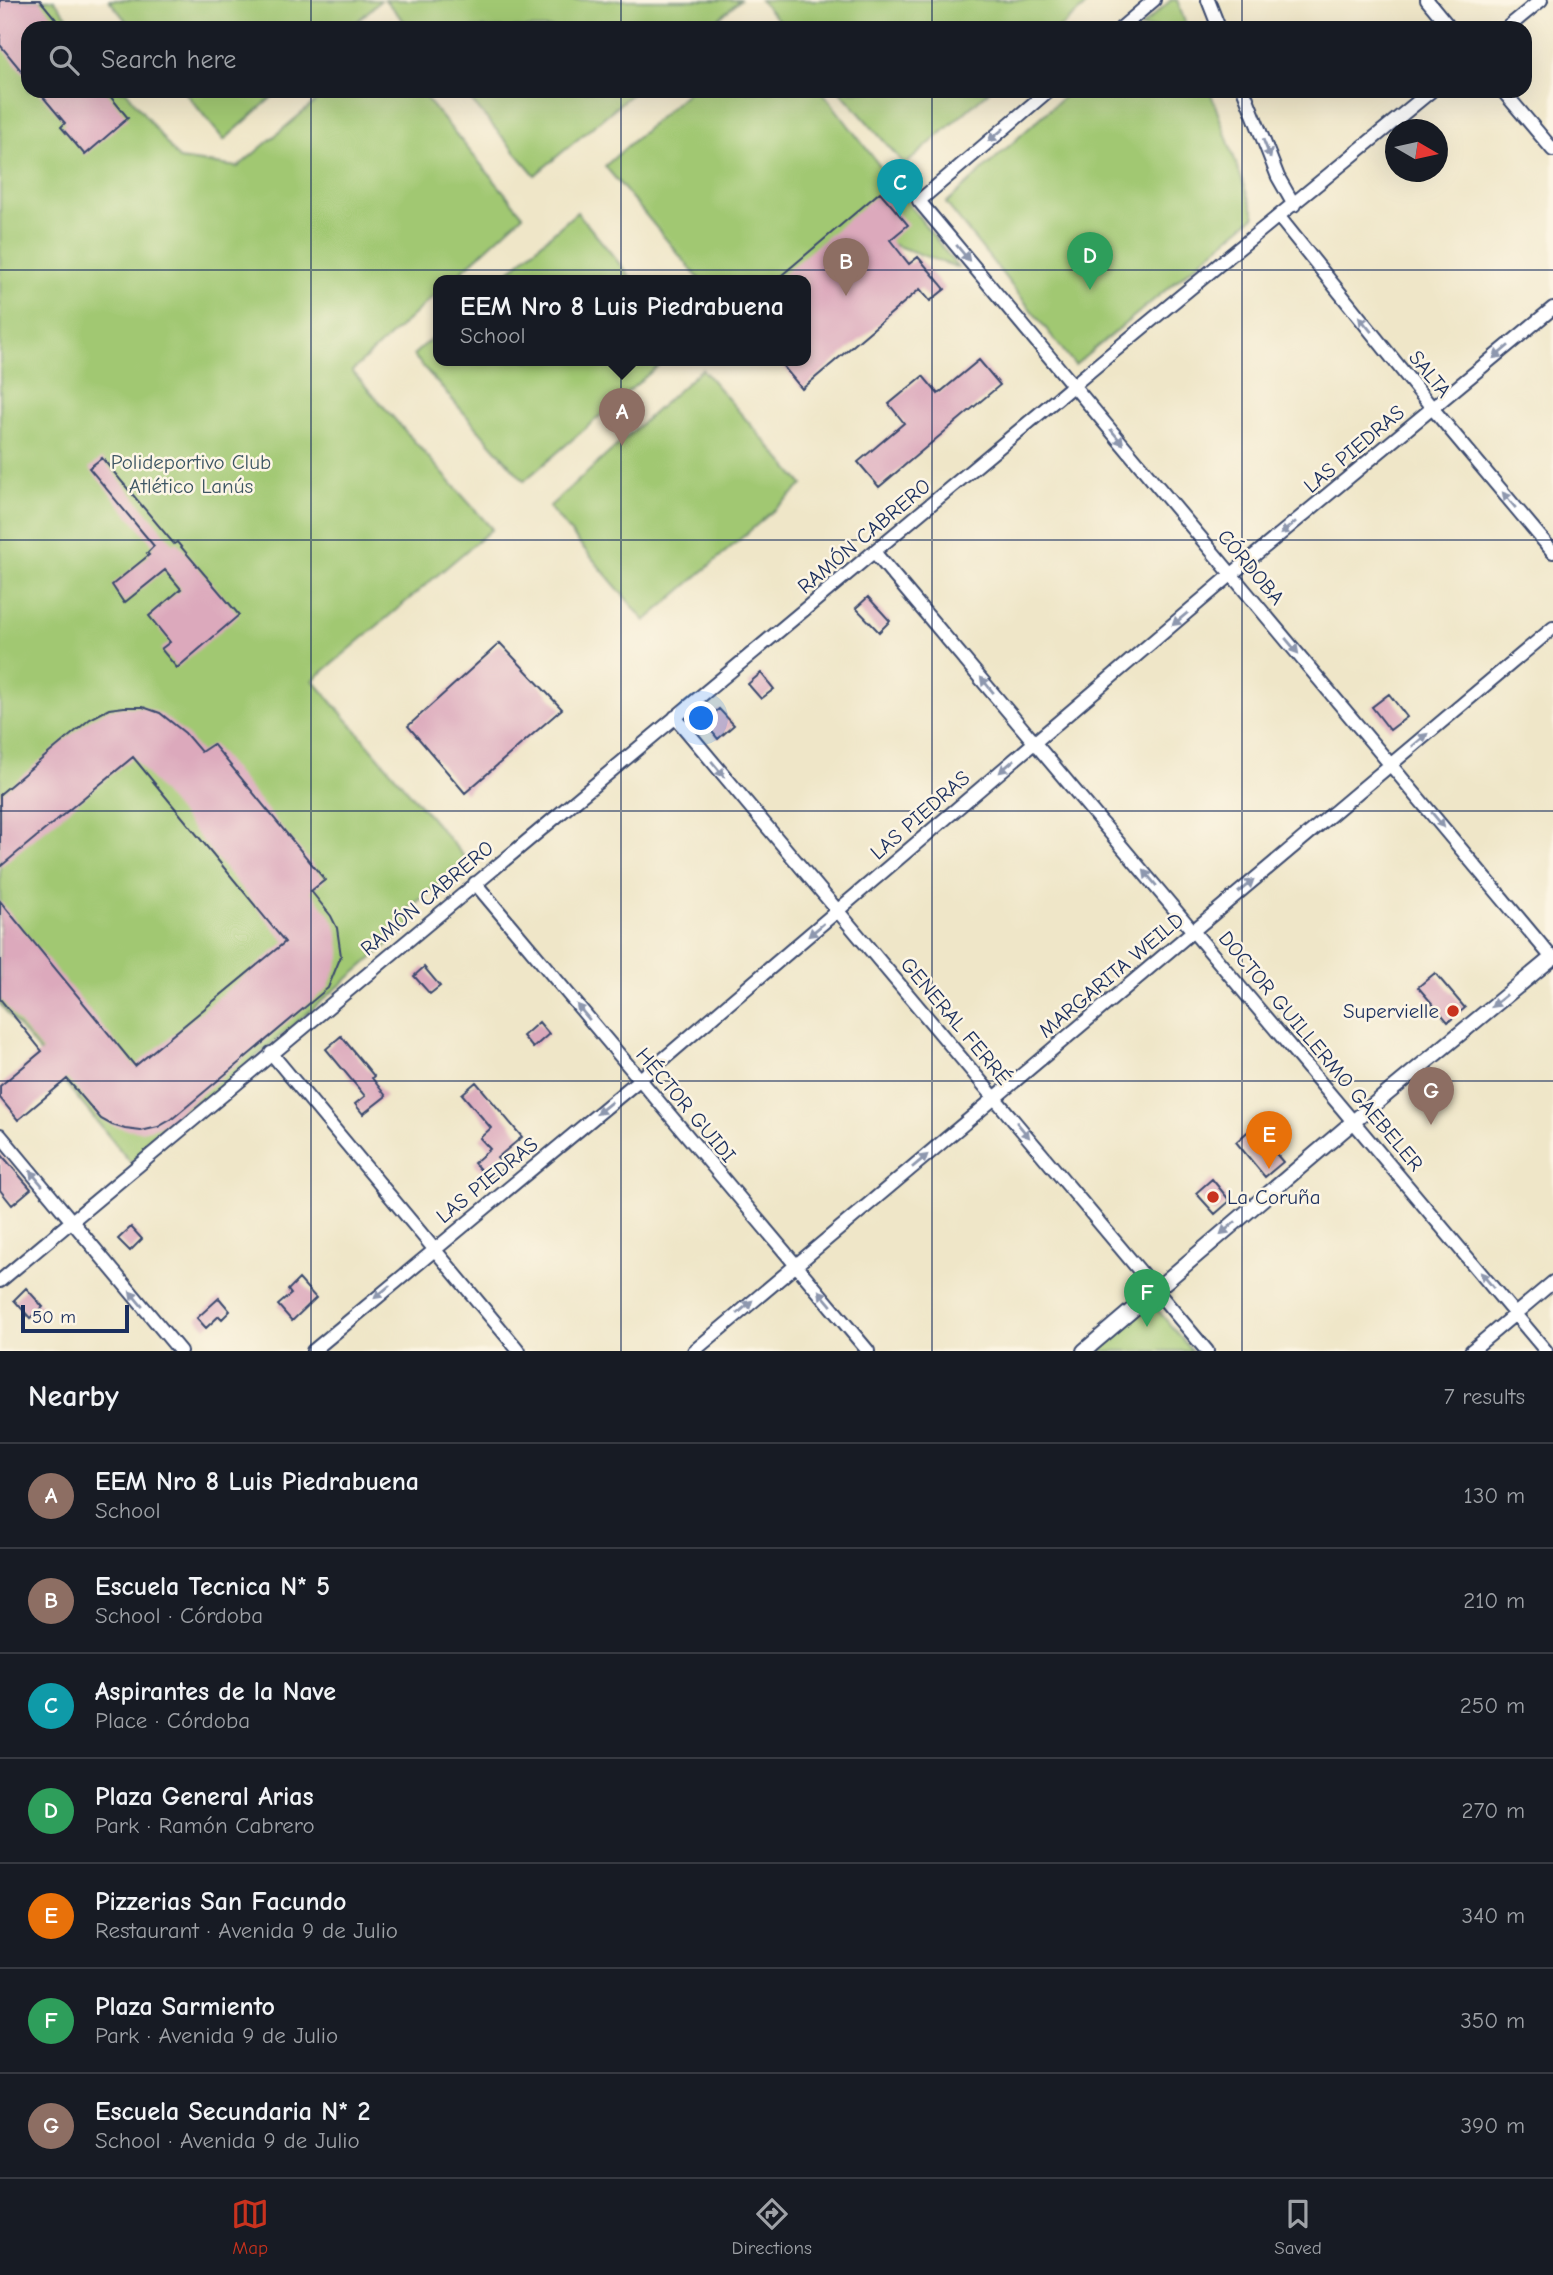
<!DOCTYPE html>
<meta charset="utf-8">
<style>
body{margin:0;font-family:"Comic Neue",sans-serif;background:#242831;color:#f1f3f6}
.compass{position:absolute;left:1385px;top:119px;width:63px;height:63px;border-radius:50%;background:#171b24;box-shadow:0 7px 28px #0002;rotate:99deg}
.scale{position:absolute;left:21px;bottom:18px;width:108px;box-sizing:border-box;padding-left:7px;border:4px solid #1b2f5e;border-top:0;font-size:19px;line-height:24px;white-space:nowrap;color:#1b2f5e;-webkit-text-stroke:5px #fcf5e5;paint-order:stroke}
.you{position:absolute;left:702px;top:719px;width:24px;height:24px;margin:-18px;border:5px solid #fff;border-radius:50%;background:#1a73e8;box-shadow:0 0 0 10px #1a73e833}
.badge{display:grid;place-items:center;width:46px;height:46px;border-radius:50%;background:#c8321e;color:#fff;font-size:23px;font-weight:700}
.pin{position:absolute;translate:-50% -58px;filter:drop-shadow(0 2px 4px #0008)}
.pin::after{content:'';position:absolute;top:37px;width:24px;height:21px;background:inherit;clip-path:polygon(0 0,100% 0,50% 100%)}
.popup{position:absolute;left:433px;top:275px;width:378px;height:91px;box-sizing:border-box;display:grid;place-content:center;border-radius:14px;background:#171b24;filter:drop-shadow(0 2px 5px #0005);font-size:23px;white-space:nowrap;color:#9ea1a6}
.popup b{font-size:26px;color:#f1f3f6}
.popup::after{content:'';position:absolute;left:50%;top:100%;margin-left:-14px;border:14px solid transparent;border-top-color:#171b24}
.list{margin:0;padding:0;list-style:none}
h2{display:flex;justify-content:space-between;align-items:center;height:91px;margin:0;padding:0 28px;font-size:30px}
h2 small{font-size:23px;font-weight:400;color:#9ea1a6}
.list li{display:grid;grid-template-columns:46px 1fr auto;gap:21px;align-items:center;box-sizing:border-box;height:105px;padding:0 28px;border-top:2px solid #363941}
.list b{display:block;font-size:26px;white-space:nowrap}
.list p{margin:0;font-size:23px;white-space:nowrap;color:#9ea1a6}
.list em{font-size:23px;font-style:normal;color:#9ea1a6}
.icon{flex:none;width:38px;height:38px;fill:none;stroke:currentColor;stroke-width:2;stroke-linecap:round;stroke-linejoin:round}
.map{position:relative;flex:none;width:1553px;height:1351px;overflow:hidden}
.search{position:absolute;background:#171b24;box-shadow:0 7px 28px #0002;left:21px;right:21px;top:21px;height:77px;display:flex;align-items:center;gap:18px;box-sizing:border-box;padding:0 24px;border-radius:21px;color:#9ea1a6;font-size:26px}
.sheet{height:826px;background:#171b24}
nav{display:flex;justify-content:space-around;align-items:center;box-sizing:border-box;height:98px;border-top:2px solid #363941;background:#171b24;font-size:19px;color:#9ea1a6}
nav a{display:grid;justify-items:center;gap:4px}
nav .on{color:#c8321e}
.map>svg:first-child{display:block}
.green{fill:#a1c872;stroke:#5e7c68;stroke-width:2}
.building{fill:#dca9bc}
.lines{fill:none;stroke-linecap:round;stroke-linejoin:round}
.minor-casing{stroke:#3b4a6e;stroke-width:16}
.tertiary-casing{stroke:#3b4a6e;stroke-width:18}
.minor{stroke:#fff;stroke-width:12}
.tertiary{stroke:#fff;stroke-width:14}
.oneway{fill:#8d97ae}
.grid{fill:none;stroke:#1b2f5e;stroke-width:2;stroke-opacity:0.55}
.poi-dot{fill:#c8321e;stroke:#fcf5e5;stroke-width:2.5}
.labels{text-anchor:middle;stroke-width:5;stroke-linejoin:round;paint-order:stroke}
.street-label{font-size:21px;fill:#1b2f5e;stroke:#fcf5e5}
.park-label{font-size:21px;fill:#3c5563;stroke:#fcf5e5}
.poi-label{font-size:21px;fill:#1b2f5e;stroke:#fcf5e5;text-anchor:end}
</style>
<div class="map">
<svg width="1553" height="1351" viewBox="0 0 1553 1351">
<rect width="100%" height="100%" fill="#fcf5e5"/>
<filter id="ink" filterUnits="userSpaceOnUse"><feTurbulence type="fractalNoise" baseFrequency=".0143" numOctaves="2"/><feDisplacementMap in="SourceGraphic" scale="14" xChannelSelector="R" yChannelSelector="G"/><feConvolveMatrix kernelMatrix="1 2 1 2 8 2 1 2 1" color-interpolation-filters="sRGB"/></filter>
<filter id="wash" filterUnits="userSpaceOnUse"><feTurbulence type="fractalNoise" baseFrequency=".00686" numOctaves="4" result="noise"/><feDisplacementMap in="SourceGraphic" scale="28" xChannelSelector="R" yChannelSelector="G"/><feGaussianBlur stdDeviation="1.57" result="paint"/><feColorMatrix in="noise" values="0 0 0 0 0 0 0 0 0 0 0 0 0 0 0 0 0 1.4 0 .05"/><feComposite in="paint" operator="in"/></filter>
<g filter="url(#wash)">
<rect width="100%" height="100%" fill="#efe6c8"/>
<path class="green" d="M 0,0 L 54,0 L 76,28 L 28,28 L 28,91 L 126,91 L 179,159 L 238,167 L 328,91 L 420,91 L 523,215 L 452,280 L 438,280 L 438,292 L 352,371 L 492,529 L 313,680 L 468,861 L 407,910 L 417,920 L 131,1163 L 0,1004 Z
M 109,0 L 381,0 L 350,28 L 132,28 Z
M 385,0 L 740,0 L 708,28 L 410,28 Z
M 760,0 L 1092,0 L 1060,28 L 785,28 Z
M 1171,0 L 1177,0 L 1187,28 L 1140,28 Z
M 184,91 L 279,91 L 224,140 Z
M 463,91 L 635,91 L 535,175 Z
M 689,91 L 822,91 L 958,268 L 850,229 L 789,280 L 700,280 L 605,166 Z
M 840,91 L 989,91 L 905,165 Z
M 1070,91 L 1210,91 L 1255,216 L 1075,365 L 946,203 Z
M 577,212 L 633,280 L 499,280 Z
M 438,333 L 438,360 L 665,360 L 524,481 L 413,355 Z
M 702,369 L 803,485 L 645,621 L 549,507 Z
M 1151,1302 L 1192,1351 L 1093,1351 Z"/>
<g id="blocks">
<path class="building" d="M 0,0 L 40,0 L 63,28 L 28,28 L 28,79 L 0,45 Z
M 38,91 L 106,91 L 128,118 L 85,155 L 61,127 L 65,123 Z
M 880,192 L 908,225 L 890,240 L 909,264 L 918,257 L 945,289 L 930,301 L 920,289 L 802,389 L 778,360 L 806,360 L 806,280 L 776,280 Z
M 979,360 L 1000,385 L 879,487 L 858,462 L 904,423 L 889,404 L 923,376 L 938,394 Z
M 102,458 L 174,544 L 177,542 L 239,615 L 177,668 L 161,649 L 170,642 L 149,616 L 181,589 L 165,570 L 124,603 L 112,585 L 149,555 L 147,553 L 154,546 L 89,468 Z
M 868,597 L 890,621 L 879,632 L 856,608 Z
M 500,643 L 562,709 L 465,793 L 408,726 Z
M 761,673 L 774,689 L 761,699 L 748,684 Z
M 1389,694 L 1407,717 L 1390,730 L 1372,707 Z
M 124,707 L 143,707 L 160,713 L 185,733 L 201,752 L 213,744 L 325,880 L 311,891 L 331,916 L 337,928 L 341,956 L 328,988 L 172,1119 L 158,1127 L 141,1131 L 125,1129 L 112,1125 L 101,1119 L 67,1079 L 18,1120 L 0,1098 L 0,1086 L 42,1051 L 0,999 L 0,901 L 135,1066 L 285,942 L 133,757 L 0,867 L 0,794 L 90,719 L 109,709 Z
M 719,709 L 734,725 L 718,739 L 709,728 L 711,716 Z
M 424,967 L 440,986 L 430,994 L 414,976 Z
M 1435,973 L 1465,1008 L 1448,1022 L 1418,987 Z
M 539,1022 L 549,1034 L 533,1048 L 523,1036 Z
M 341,1036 L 374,1076 L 372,1078 L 386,1096 L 363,1114 L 355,1104 L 365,1096 L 326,1049 Z
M 476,1082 L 522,1137 L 497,1158 L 505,1167 L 490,1180 L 474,1163 L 490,1149 L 480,1138 L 491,1128 L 462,1094 Z
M 1253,1127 L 1283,1162 L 1265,1177 L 1236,1142 Z
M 0,1153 L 31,1189 L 12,1205 L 0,1190 Z
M 1212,1179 L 1230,1201 L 1215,1214 L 1196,1193 Z
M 131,1227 L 142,1239 L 130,1251 L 118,1239 Z
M 299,1279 L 316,1298 L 292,1321 L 278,1305 L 291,1294 L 288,1290 Z
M 26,1288 L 43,1307 L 30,1318 L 14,1300 Z
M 219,1298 L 230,1311 L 222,1319 L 219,1316 L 206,1328 L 197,1318 Z"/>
</g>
</g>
<g filter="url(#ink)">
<use href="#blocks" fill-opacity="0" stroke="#3b4a6e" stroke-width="2"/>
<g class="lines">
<defs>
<path id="minor" d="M 1208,0 L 1219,28
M 1427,0 L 1450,28
M 1121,28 L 1154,0
M 1507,28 L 1541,0
M 1048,91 L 919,201 L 1553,959
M 1244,91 L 1278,177 L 1294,205
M 1503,91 L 1553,150
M 1279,217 L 1433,409 L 1553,552
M 875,553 L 1546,1351
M 675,717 L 1207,1351
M 475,883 L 868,1351
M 271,1053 L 519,1351
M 0,1135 L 180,1351
M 0,1281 C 356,983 714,686 1070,388 C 1189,288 1311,190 1431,91
M 313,1351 L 639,1080 L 1232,574 L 1553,308
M 694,1351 L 1553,628
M 1471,1351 L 1553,1282"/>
<path id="tertiary" d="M 1084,1351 L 1354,1121 L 1553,957"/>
</defs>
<use href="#minor" class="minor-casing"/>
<use href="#tertiary" class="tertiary-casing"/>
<use href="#minor" class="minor"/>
<use href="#tertiary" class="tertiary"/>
</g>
<defs><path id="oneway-solid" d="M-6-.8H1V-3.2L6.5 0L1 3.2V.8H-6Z" transform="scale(1.75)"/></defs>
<g class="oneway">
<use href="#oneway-solid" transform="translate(996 135) rotate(140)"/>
<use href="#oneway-solid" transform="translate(1267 149) rotate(68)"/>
<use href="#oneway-solid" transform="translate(963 253) rotate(50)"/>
<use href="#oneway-solid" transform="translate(1365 324) rotate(-129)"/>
<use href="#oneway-solid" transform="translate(1501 352) rotate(140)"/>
<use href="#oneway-solid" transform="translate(1117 437) rotate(50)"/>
<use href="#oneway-solid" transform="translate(1509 500) rotate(-130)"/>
<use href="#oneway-solid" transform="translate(1288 528) rotate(140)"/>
<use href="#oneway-solid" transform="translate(1180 619) rotate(140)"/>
<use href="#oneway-solid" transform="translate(1292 646) rotate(50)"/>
<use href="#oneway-solid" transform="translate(987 685) rotate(-130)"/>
<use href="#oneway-solid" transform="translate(1420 740) rotate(-40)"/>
<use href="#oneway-solid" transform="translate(1007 766) rotate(139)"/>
<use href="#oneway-solid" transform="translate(718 769) rotate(50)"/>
<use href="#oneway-solid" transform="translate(1438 820) rotate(50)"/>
<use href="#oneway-solid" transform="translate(1150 878) rotate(-130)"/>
<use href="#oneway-solid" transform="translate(1246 886) rotate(-40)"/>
<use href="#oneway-solid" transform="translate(816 930) rotate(140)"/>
<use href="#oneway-solid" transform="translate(1499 1001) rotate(141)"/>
<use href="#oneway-solid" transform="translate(583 1012) rotate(-130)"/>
<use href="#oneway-solid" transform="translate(604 1108) rotate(141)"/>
<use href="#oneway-solid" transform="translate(1023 1130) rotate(50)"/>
<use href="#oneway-solid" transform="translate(920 1161) rotate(-40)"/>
<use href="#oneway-solid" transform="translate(36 1178) rotate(-130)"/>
<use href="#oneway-solid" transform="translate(1228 1228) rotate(140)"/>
<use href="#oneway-solid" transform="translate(1487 1280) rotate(-130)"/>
<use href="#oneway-solid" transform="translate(382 1292) rotate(140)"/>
<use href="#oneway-solid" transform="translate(825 1298) rotate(-130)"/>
<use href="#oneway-solid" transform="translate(136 1299) rotate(-130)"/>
<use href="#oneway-solid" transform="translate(745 1307) rotate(-41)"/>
</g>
</g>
<path class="grid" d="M 311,0 L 311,28M 621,0 L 621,28M 932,0 L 932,28M 1242,0 L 1242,28M 311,91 L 311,1351M 621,91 L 621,1351M 932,91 L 932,1351M 1242,91 L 1242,1351M 0,270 L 1553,270M 0,540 L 1553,540M 0,811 L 1553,811M 0,1081 L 1553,1081"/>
<g class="poi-dot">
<circle cx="1453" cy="1011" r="7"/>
<circle cx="1213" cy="1197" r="7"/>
</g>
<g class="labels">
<g class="street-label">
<text transform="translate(1430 374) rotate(51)" y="7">SALTA</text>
<text transform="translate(1354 449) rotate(-40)" y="7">LAS PIEDRAS</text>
<text transform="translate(864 536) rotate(-40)" y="7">RAMÓN CABRERO</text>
<text transform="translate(1251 567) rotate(50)" y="7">CÓRDOBA</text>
<text transform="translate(920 815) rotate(-41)" y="7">LAS PIEDRAS</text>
<text transform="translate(427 898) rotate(-40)" y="7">RAMÓN CABRERO</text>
<text transform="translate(1111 975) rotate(-40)" y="7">MARGARITA WEILD</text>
<text transform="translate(956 1021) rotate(50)" y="7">GENERAL FERRÉ</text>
<text transform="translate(1321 1051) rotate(50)" y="7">DOCTOR GUILLERMO GAEBELER</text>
<text transform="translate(686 1105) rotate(50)" y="7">HÉCTOR GUIDI</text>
<text transform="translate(487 1180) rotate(-39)" y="7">LAS PIEDRAS</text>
</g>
<g class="park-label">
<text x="191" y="469">Polideportivo Club<tspan x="191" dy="24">Atlético Lanús</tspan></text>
</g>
<g class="poi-label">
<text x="1439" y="1018">Supervielle</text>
<text x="1227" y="1204" text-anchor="start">La Coruña</text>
</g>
</g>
</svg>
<svg class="compass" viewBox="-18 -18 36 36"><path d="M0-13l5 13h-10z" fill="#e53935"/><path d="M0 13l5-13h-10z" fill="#9ea1a6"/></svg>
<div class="scale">50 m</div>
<div class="you"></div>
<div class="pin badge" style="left:622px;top:446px;background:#8d6e63">A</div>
<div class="popup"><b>EEM Nro 8 Luis Piedrabuena</b>School</div>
<div class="pin badge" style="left:846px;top:296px;background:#8d6e63">B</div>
<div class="pin badge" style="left:900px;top:217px;background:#0f9aa8">C</div>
<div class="pin badge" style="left:1090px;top:290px;background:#2e9e5b">D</div>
<div class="pin badge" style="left:1269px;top:1169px;background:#e8710a">E</div>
<div class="pin badge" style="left:1147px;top:1327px;background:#2e9e5b">F</div>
<div class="pin badge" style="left:1431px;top:1125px;background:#8d6e63">G</div>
<div class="search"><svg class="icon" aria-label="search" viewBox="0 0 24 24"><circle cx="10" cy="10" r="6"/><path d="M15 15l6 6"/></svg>Search here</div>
</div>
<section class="sheet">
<h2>Nearby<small>7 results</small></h2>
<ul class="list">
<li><span class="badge" style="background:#8d6e63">A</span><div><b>EEM Nro 8 Luis Piedrabuena</b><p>School</p></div><em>130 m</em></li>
<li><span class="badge" style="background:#8d6e63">B</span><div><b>Escuela Tecnica N* 5</b><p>School · Córdoba</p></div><em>210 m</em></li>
<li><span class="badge" style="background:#0f9aa8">C</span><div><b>Aspirantes de la Nave</b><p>Place · Córdoba</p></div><em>250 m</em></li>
<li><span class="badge" style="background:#2e9e5b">D</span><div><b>Plaza General Arias</b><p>Park · Ramón Cabrero</p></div><em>270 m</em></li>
<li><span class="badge" style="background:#e8710a">E</span><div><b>Pizzerias San Facundo</b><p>Restaurant · Avenida 9 de Julio</p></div><em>340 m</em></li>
<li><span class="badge" style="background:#2e9e5b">F</span><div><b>Plaza Sarmiento</b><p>Park · Avenida 9 de Julio</p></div><em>350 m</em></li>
<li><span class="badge" style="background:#8d6e63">G</span><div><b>Escuela Secundaria N* 2</b><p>School · Avenida 9 de Julio</p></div><em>390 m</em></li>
</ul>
</section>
<nav>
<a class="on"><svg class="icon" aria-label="map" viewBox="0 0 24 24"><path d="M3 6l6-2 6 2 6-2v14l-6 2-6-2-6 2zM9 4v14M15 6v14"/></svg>Map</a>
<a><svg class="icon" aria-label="directions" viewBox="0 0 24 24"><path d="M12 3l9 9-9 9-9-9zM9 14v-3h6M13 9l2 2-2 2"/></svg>Directions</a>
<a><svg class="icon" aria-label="saved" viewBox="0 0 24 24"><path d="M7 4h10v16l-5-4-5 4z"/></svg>Saved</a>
</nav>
